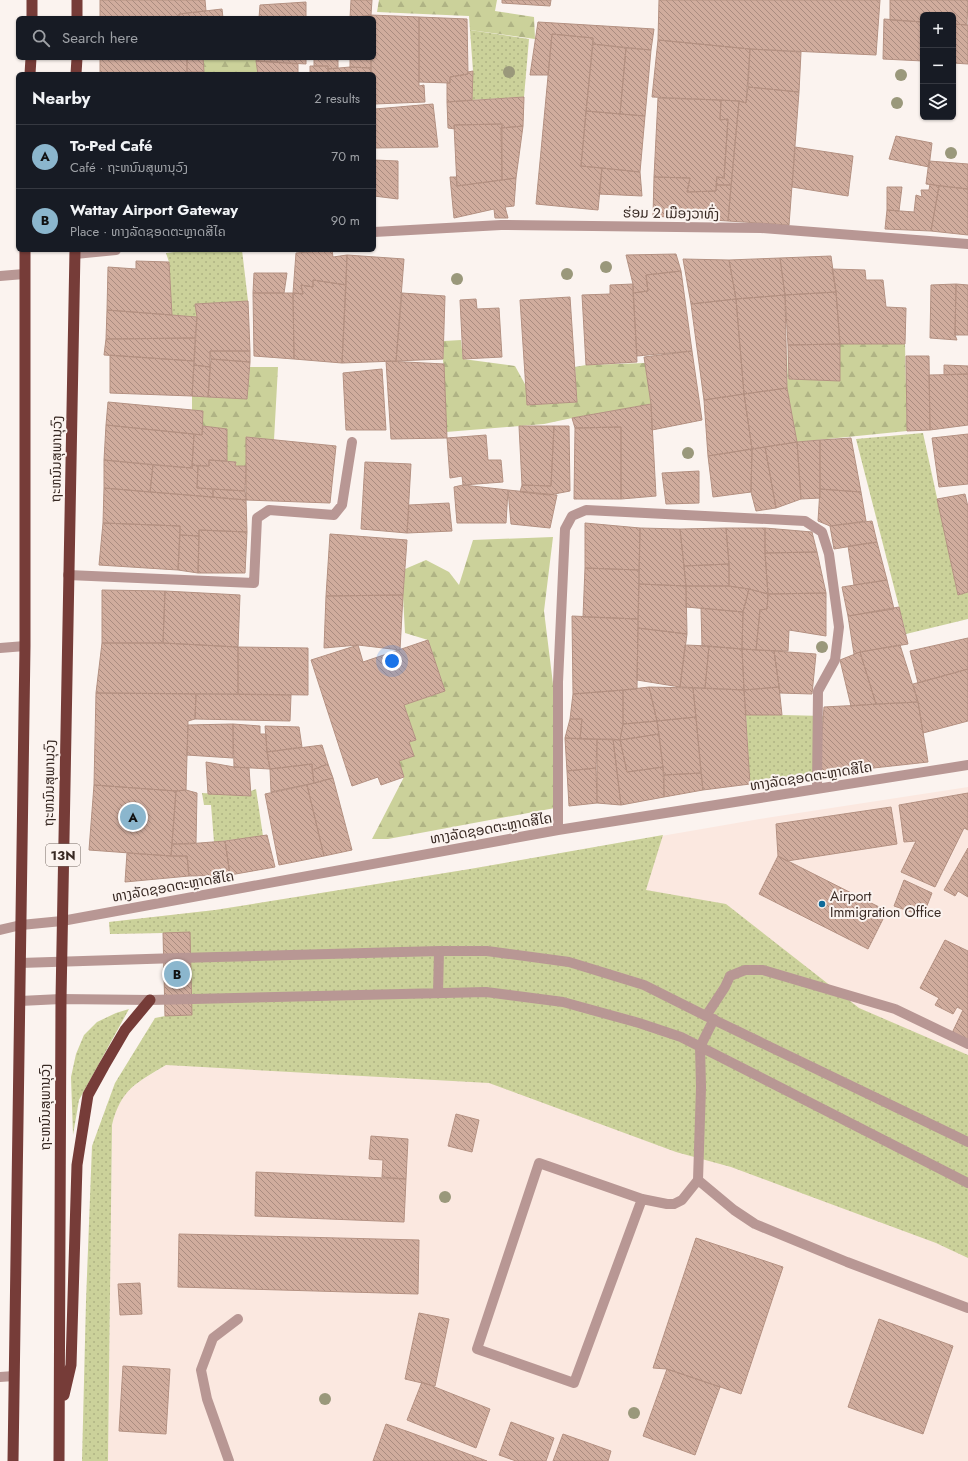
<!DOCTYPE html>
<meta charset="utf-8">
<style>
body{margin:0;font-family:Jost,"Noto Sans Lao",sans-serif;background:#20242c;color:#f1f3f6}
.controls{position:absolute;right:12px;top:12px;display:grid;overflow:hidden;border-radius:6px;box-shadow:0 1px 3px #0004}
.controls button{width:36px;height:36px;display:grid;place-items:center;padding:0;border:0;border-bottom:1px solid #363941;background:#171b24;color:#f1f3f6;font:20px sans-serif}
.you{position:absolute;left:392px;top:661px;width:14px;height:14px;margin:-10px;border:3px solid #fff;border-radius:50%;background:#1a73e8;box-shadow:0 0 0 6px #1a73e833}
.badge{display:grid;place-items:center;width:26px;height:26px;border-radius:50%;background:#8bb6cd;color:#111;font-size:13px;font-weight:700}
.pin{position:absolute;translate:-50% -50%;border:2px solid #fff;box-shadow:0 1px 4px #0006}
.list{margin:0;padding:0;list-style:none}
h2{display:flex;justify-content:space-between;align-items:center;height:52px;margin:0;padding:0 16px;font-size:17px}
h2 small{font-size:13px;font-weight:400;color:#9ea1a6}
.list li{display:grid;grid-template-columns:26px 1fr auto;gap:12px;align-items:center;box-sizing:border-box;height:64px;padding:0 16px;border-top:1px solid #363941}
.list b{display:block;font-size:15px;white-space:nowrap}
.list p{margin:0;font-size:13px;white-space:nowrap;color:#9ea1a6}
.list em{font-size:13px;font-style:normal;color:#9ea1a6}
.icon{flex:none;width:22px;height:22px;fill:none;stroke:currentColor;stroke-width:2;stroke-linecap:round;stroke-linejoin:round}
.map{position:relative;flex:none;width:968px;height:1461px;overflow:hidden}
.search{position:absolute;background:#171b24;box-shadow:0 1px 3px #0004;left:16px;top:16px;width:360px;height:44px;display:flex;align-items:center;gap:10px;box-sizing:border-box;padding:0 14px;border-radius:6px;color:#9ea1a6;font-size:15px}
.panel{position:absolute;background:#171b24;box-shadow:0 1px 3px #0004;left:16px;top:72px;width:360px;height:180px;border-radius:6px}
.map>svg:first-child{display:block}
.built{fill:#fbe8e0}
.green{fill:url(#green-dots)}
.forest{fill:url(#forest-firs)}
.building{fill:url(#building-back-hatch);stroke:#b49182}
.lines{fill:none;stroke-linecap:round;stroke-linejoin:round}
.service{stroke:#b89794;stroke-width:10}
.minor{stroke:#b89794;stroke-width:10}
.tertiary{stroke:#b89794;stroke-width:10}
.trunk{stroke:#763c38;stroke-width:11}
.tree{fill:#9a987b}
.poi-dot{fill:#0f6b9a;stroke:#fbf3ef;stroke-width:1.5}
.labels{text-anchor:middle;stroke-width:4;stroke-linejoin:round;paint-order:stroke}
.shield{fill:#fbf3ef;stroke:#726660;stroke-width:1}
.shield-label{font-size:13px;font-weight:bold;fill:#382923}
.street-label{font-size:14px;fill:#382923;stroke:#fbf3ef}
.poi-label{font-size:14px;fill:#382923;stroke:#fbf3ef;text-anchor:start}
</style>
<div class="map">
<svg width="968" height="1461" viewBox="0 0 968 1461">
<defs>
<pattern id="green-dots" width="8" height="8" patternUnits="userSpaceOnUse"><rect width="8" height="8" fill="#cbd19a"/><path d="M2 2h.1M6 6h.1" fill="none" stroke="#afb384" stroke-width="1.8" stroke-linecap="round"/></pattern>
<pattern id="forest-firs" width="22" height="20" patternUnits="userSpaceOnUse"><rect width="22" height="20" fill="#cbd19a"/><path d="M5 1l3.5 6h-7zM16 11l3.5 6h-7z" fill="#afb384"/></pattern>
<pattern id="building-back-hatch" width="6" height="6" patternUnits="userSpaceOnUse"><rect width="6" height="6" fill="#d0ac9d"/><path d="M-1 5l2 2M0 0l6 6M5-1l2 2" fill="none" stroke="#aa8c80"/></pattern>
</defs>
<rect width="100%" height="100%" fill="#fbf3ef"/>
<path class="built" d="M 968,787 L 968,1461 L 108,1461 L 112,1125 L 116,1109 L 123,1095 L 140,1081 L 166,1065 L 163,933 L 110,934 L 109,922 L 215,910 L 470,869 L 766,818 Z"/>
<path class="green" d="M 470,30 L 529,39 L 524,97 L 472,100 L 473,71 Z
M 190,250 L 242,250 L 248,301 L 195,304 L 197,317 L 172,315 L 169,262 L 166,253 Z
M 923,433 L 958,595 L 968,592 L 968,619 L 906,634 L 856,439 Z
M 746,715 L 782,715 L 824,716 L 819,774 L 750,784 Z
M 256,789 L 263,836 L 214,842 L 211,805 L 204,805 L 202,793 L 251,796 L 251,791 Z
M 663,835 L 646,890 L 726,904 L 859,1008 L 968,1055 L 968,1258 L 936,1243 L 731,1167 L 676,1152 L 489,1083 L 166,1065 C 136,1083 121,1089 112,1125 L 108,1461 L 82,1461 L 86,1301 L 92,1146 L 115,1083 L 155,1018 L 165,1016 L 163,933 L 110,934 L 109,922 L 215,910 L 470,869 Z
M 129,1009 L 79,1100 L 73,1135 L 71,1077 L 76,1054 L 84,1035 L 97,1022 L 116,1013 Z"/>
<path class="forest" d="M 379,0 L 497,0 L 495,11 L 534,17 L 535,39 L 470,30 L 469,16 L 377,12 Z
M 203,58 L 256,58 L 258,74 L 193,74 L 193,72 L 204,72 Z
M 461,340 L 463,359 L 515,366 L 526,386 L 527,405 L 577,402 L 575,367 L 586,365 L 645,363 L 651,404 L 572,418 L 544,424 L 446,432 L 443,359 L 444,341 Z
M 840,344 L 905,344 L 907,431 L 797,442 L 787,388 L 788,345 L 789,379 L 840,381 Z
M 250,367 L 278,367 L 274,440 L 246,437 L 246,466 L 235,466 L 236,462 L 227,461 L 227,429 L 203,426 L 203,411 L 192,410 L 192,396 L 247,399 Z
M 553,537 L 544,611 L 553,684 L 555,808 L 388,839 L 372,839 L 404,777 L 399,761 L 414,756 L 409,742 L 416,740 L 404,705 L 445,691 L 428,640 L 405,633 L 403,595 L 405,569 L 426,560 L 449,572 L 459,585 L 473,540 Z"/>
<path class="building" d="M 100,0 L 205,0 L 206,11 L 179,14 L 179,18 L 100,18 Z
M 351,0 L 372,0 L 371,15 L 350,18 Z
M 502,0 L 551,0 L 550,6 L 502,3 Z
M 659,0 L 880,0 L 876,55 L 750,49 L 658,40 Z
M 890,0 L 968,0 L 967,25 L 953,24 L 953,15 L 923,15 L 923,22 L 890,20 Z
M 306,2 L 306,18 L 259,18 L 260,5 Z
M 222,9 L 223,18 L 179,18 L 179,14 Z
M 371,15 L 371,18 L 351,18 Z
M 371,15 L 419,17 L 419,86 L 424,85 L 425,102 L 374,104 L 374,74 L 371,74 L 371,58 L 374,58 L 374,18 L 371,18 Z
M 419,17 L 467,19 L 468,74 L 450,77 L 450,83 L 419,82 Z
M 884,19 L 923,22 L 923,61 L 883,59 Z
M 538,22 L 654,29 L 651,50 L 593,44 L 593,38 L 552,34 L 548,75 L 530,75 Z
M 953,24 L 968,25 L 968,64 L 953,63 Z
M 552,34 L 593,38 L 581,166 L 602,168 L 598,210 L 536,204 Z
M 658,40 L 750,49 L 746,103 L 739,101 L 652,97 Z
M 593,44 L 626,48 L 620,114 L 586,111 Z
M 626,48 L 651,50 L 645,116 L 620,114 Z
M 750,49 L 801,52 L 799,92 L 748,87 Z
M 100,58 L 187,58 L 187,74 L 100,74 Z
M 187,58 L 203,58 L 204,72 L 187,72 Z
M 257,58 L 306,58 L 306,64 L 256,61 Z
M 314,58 L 338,58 L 338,68 L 328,69 L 328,66 L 314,66 Z
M 350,58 L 371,58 L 371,68 L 350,67 Z
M 256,61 L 298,64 L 298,74 L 258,74 Z
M 310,66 L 328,66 L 328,74 L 310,74 Z
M 350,67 L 371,68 L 371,74 L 328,74 L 328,69 Z
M 473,71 L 472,100 L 447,102 L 447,83 L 450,83 L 450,77 L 468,74 L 468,72 Z
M 748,87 L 799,92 L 789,225 L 728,221 L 739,101 L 746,103 Z
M 524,97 L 523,126 L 501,128 L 503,124 L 454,125 L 455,129 L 448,128 L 447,102 Z
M 658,98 L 721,100 L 720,120 L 728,119 L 724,178 L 717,177 L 716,191 L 687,192 L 690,178 L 654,177 Z
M 721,100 L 739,101 L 731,185 L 716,185 L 717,177 L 724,178 L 728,119 L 720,120 Z
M 433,104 L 438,147 L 374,148 L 375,109 Z
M 586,111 L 645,116 L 640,172 L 581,166 Z
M 502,124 L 502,180 L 457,186 L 454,125 Z
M 523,126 L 516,178 L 502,180 L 501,128 Z
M 896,136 L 932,143 L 929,167 L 889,159 Z
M 795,147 L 853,156 L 848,196 L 792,187 Z
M 374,160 L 398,161 L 398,199 L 374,196 Z
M 929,161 L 968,164 L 968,189 L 926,184 Z
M 602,168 L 640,172 L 642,196 L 599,194 Z
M 450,177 L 456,177 L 457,186 L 516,178 L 514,206 L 505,207 L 508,218 L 495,218 L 494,209 L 454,218 Z
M 654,177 L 690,178 L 687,192 L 716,191 L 716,185 L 731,185 L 728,221 L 653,216 Z
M 930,184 L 939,186 L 931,231 L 885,229 L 887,210 L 914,212 L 916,195 L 922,197 L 921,190 L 929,190 Z
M 939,186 L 968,189 L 968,235 L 931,231 Z
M 887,187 L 902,187 L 899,211 L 887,210 Z
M 332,250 L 333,257 L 347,255 L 346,285 L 313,280 L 313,287 L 301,285 L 303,294 L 293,293 L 296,253 Z
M 676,254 L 681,271 L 646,275 L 648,291 L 633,293 L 633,284 L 626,255 Z
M 347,255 L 404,259 L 396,361 L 342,363 Z
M 831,256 L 836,292 L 785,295 L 780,258 Z
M 780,258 L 785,295 L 736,299 L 729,260 Z
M 683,259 L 729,260 L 736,299 L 691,304 Z
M 136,261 L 169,262 L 172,315 L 107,310 L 108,267 L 136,269 Z
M 832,269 L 865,270 L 866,280 L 883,280 L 886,307 L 906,308 L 905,344 L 840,344 L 836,292 Z
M 681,271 L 692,351 L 637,356 L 633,293 L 648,291 L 646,275 Z
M 254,273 L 287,273 L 284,293 L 253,293 Z
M 313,280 L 346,285 L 342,363 L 294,359 L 293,293 L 303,294 L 301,285 L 313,287 Z
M 633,284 L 637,362 L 586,365 L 582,295 L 610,294 L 610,285 Z
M 956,284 L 968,285 L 968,335 L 955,335 Z
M 956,284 L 955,335 L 957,340 L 930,338 L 931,285 Z
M 836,292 L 840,344 L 788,345 L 785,295 Z
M 253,293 L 293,293 L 294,359 L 254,356 Z
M 402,293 L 445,296 L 443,359 L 396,361 Z
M 785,295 L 787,388 L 744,394 L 736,299 Z
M 570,297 L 577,402 L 527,405 L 520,300 Z
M 476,299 L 477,309 L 499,308 L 502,357 L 463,359 L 460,300 Z
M 736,299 L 744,394 L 704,400 L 691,304 Z
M 248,301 L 250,351 L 210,351 L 210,367 L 194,365 L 197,317 L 195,304 Z
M 107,310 L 197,317 L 195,338 L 106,339 Z
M 195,338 L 194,361 L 104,355 L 106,339 Z
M 840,344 L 840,381 L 789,379 L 788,345 Z
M 210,351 L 250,351 L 250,362 L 211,359 Z
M 692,351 L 702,420 L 652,430 L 651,404 L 644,357 Z
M 110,355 L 194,361 L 192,396 L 110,393 Z
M 906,356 L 929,356 L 930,430 L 907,431 Z
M 211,359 L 250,362 L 247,399 L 208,397 Z
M 386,361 L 444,364 L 447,438 L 391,439 Z
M 194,365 L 210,367 L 208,397 L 192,396 Z
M 944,365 L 968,366 L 968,374 L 944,375 Z
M 382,369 L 386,430 L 346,430 L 343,373 Z
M 968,374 L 968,425 L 930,430 L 929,375 Z
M 787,388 L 797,442 L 752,449 L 744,394 Z
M 744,394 L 752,449 L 708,456 L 704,400 Z
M 108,402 L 203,411 L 202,435 L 106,425 Z
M 651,404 L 656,496 L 621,499 L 621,427 L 575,428 L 572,418 Z
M 106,425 L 194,434 L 192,468 L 104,460 Z
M 203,426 L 227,429 L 227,461 L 209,460 L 209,466 L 192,465 L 194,434 L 202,435 Z
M 519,426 L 554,426 L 551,486 L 522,485 Z
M 554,426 L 569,426 L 570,491 L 549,495 L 520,492 L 522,485 L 551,486 Z
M 621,427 L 621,499 L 574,499 L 575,428 Z
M 968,434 L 968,484 L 939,487 L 932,438 Z
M 486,435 L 488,460 L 501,460 L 503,482 L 463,485 L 462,476 L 450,478 L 447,438 Z
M 246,437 L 336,446 L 330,503 L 246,500 Z
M 851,438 L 861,492 L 820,489 L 820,440 Z
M 820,440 L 820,498 L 801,499 L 797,442 Z
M 797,442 L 801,499 L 776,508 L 765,447 Z
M 765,447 L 776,508 L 756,511 L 751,492 L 752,449 Z
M 752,449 L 751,492 L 713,497 L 708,456 Z
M 104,460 L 153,465 L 150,492 L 104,488 Z
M 209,460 L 236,462 L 235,466 L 246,466 L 245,491 L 197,488 L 198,466 L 209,466 Z
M 365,462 L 411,464 L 407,533 L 361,529 Z
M 153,465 L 192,468 L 192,465 L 198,466 L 197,488 L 213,489 L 213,497 L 150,492 Z
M 699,471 L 699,503 L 666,504 L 662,473 Z
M 463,485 L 508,490 L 506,523 L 457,523 L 454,487 Z
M 104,488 L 246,500 L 247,532 L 199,530 L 199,536 L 180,535 L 180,526 L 103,523 Z
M 213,489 L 245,491 L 246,500 L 213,497 Z
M 820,489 L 861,492 L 866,521 L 830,526 L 818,521 Z
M 508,490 L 557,495 L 550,528 L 511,524 Z
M 965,494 L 968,507 L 968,592 L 958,595 L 937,499 Z
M 449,503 L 452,531 L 407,533 L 409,505 Z
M 872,521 L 877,542 L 834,549 L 830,526 Z
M 103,523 L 180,526 L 178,570 L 99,565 Z
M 585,523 L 640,528 L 639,570 L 585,568 Z
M 640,528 L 680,529 L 686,586 L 639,584 Z
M 726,528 L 729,564 L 684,566 L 680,529 Z
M 726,528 L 765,528 L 765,553 L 768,594 L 749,589 L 729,586 L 729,564 Z
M 765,528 L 812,532 L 817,552 L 765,553 Z
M 199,530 L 247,532 L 245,573 L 198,573 Z
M 330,534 L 407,540 L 403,595 L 326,596 Z
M 180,535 L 199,536 L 198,573 L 178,570 Z
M 877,542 L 887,580 L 854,585 L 848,546 Z
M 817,552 L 826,593 L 768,594 L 765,553 Z
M 729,564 L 729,586 L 686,586 L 684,566 Z
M 585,568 L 639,570 L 638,619 L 583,617 Z
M 887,580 L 894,609 L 848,616 L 842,587 Z
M 639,584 L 686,586 L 687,634 L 638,628 Z
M 686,586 L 729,586 L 749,589 L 743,612 L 686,607 Z
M 749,589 L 768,594 L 767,609 L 760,610 L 756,650 L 742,649 L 743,612 Z
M 102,590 L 165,591 L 163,643 L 102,643 Z
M 165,591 L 240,595 L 238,647 L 163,643 Z
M 826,593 L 826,636 L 789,630 L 788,651 L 756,650 L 760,610 L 767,609 L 768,594 Z
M 403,595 L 400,650 L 358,645 L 324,648 L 326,596 Z
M 899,607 L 908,644 L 860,652 L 854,654 L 848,616 Z
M 701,608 L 743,612 L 742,649 L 702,646 Z
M 572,616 L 638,619 L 637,689 L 573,694 Z
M 638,628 L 687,634 L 680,687 L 637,680 Z
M 968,638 L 968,669 L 918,683 L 910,651 Z
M 428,640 L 445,691 L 404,705 L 416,740 L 409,742 L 414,756 L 399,761 L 404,777 L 381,785 L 378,777 L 352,786 L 311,660 L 358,645 L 363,662 Z
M 102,643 L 163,643 L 238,647 L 238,694 L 96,693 Z
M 685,645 L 709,646 L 705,688 L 680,687 Z
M 900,645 L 918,702 L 876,704 L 860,652 Z
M 709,646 L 742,649 L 744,690 L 705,688 Z
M 238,647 L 308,648 L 308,695 L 238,694 Z
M 742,649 L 774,651 L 779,687 L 744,690 Z
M 774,651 L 816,654 L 812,694 L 780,693 Z
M 860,652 L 876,704 L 851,706 L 840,660 Z
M 968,669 L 968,721 L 923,733 L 918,702 L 913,684 Z
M 649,687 L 693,688 L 696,717 L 657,721 Z
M 649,687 L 657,721 L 623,724 L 623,690 Z
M 779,687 L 782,715 L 746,715 L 744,690 Z
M 693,688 L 744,690 L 750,784 L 703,790 Z
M 623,690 L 623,724 L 620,740 L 580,739 L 582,719 L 570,719 L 573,694 Z
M 96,693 L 196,694 L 195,719 L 188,721 L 186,790 L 176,791 L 94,785 Z
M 196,694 L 291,695 L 290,721 L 195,719 Z
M 918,702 L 928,762 L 819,774 L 824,707 Z
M 696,717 L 701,773 L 664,775 L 657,721 Z
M 570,719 L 582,719 L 580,739 L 565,738 Z
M 657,721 L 659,734 L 620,740 L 623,724 Z
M 233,724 L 233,758 L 187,755 L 188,725 Z
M 233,724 L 260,726 L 260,734 L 266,734 L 267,752 L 270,769 L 234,767 Z
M 265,726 L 299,727 L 302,747 L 267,752 Z
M 659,734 L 663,767 L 627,772 L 620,740 Z
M 565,738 L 597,739 L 596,768 L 567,771 Z
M 597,739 L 613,739 L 621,805 L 597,803 Z
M 613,739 L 620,740 L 627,772 L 663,767 L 664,797 L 621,805 Z
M 322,745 L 328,764 L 312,770 L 312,764 L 270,769 L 267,752 Z
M 206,762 L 234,767 L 249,768 L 251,796 L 208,794 Z
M 312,764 L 314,783 L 271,792 L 270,769 Z
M 328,764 L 333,778 L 314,783 L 312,770 Z
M 596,768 L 597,803 L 569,806 L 567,771 Z
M 701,773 L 703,790 L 664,797 L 664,775 Z
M 333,778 L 352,850 L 324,856 L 307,785 Z
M 94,785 L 176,791 L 171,856 L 89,850 Z
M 307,785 L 324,856 L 279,865 L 265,794 Z
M 186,790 L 197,793 L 196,843 L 172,844 L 176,791 Z
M 968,793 L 968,830 L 964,828 L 935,887 L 901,872 L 916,841 L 904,842 L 899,805 Z
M 891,807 L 897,844 L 787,861 L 778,856 L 776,824 Z
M 267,835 L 275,867 L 230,875 L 225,841 Z
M 225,841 L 230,875 L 189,876 L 187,856 L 171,856 L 172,844 L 187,844 Z
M 968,848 L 968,897 L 958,891 L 955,896 L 944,890 Z
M 127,853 L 171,856 L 187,856 L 189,876 L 125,882 Z
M 778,856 L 887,911 L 868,949 L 759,894 Z
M 904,880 L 932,893 L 923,916 L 894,906 Z
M 190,932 L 192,1015 L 165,1016 L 163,933 Z
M 945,940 L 968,951 L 968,1041 L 952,1033 L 963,1010 L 957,1007 L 953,1014 L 935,1005 L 939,998 L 920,988 Z
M 456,1114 L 479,1120 L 472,1152 L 448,1146 Z
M 371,1136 L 408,1139 L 406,1179 L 382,1177 L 383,1160 L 369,1159 Z
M 256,1172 L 406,1179 L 404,1222 L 255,1216 Z
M 179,1234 L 419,1240 L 418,1294 L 178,1287 Z
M 696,1238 L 783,1267 L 741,1394 L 667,1369 L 653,1368 Z
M 140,1283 L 142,1314 L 120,1315 L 118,1284 Z
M 419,1313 L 449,1319 L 435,1386 L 405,1379 Z
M 879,1319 L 953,1346 L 923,1434 L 848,1407 Z
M 123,1366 L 170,1369 L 166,1434 L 119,1431 Z
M 667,1369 L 720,1387 L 695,1455 L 643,1436 Z
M 422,1382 L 490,1409 L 476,1448 L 407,1420 Z
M 511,1422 L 554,1438 L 546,1461 L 516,1461 L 499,1455 Z
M 386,1424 L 409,1432 L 487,1461 L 373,1461 Z
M 563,1434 L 611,1451 L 608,1461 L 553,1461 Z"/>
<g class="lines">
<path class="service" d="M 68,575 L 254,583 L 257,518 L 269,510 L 334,515 L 342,505 L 352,442
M 706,1016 L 725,987 L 730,976 L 745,970 L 763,970 L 895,1009 L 968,1044
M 698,1180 L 734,1210 L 755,1224 L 847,1262 L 968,1308
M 642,1199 L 574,1383 L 477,1349 L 539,1163 L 642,1199 L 667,1204 L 674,1204 L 682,1200 L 698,1180 L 701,1087 L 700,1047
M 0,1377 L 14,1376
M 229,1461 L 207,1399 L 201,1370 L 213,1338 L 238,1319"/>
<path class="minor" d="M 374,232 L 501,225 L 761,228 L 968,244
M 75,254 L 116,250
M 0,276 L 24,274
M 0,648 L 25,646
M 558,830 L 558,682 L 565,529 L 572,516 L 586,510 L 805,521 L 822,532 L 829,554 L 839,627 L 835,660 L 818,691 L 817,789
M 0,930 L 21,925 L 62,921 L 558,830 L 968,765"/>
<path class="tertiary" d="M 20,963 L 178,958 L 439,951 L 487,951 L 569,962 L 644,985 L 706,1016 L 968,1142
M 438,993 L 439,951
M 20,1001 L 61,999 L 150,1000 L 486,992 L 563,1002 L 639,1023 L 681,1037 L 968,1183
M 700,1047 L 714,1019"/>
<path class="trunk" d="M 32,18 L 32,0
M 77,18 L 77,0
M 30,74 L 31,58
M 76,74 L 77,58
M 64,1395 L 71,1365 L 77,1165 L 88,1095 L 104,1066 L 125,1030 L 150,1000
M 13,1461 L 25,646 L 25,250
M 59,1461 L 61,999 L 75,250"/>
</g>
<g class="tree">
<circle cx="509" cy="72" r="6"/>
<circle cx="901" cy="75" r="6"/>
<circle cx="897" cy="103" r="6"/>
<circle cx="951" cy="153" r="6"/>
<circle cx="606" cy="267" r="6"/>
<circle cx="567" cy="274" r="6"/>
<circle cx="457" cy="279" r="6"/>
<circle cx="688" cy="453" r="6"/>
<circle cx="822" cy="647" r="6"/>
<circle cx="445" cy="1197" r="6"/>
<circle cx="325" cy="1399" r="6"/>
<circle cx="634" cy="1413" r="6"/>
</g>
<circle class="poi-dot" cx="822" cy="904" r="4"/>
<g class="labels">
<rect class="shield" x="46" y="844" width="34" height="22" rx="3"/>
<g class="shield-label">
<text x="63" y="860">13N</text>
</g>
<g class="street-label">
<text transform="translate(671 213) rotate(1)" y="5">ຮ່ອມ 2 ເມືອງວາທົ່ງ</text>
<text transform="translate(56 459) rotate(-89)" y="5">ຖະຫນົນສຸພານຸວົງ</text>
<text transform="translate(811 776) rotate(-9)" y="5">ທາງລັດຊອດຕະຫຼາດສີໄຄ</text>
<text transform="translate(49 783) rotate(-89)" y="5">ຖະຫນົນສຸພານຸວົງ</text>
<text transform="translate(491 828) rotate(-10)" y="5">ທາງລັດຊອດຕະຫຼາດສີໄຄ</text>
<text transform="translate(173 886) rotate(-10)" y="5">ທາງລັດຊອດຕະຫຼາດສີໄຄ</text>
<text transform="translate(45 1107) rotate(-90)" y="5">ຖະຫນົນສຸພານຸວົງ</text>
</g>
<g class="poi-label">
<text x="830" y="901">Airport<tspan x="830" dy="16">Immigration Office</tspan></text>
</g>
</g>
</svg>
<div class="controls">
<button>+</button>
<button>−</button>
<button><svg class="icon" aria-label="layers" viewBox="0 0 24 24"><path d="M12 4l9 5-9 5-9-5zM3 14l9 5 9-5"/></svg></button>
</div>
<div class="you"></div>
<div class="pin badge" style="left:133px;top:817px">A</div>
<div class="pin badge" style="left:177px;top:974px">B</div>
<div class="search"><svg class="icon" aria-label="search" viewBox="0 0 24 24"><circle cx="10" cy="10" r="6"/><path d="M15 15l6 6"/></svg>Search here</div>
<section class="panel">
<h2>Nearby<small>2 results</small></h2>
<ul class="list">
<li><span class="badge">A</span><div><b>To-Ped Café</b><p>Café · ຖະຫນົນສຸພານຸວົງ</p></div><em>70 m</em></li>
<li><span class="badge">B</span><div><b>Wattay Airport Gateway</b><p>Place · ທາງລັດຊອດຕະຫຼາດສີໄຄ</p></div><em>90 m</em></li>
</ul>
</section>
</div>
